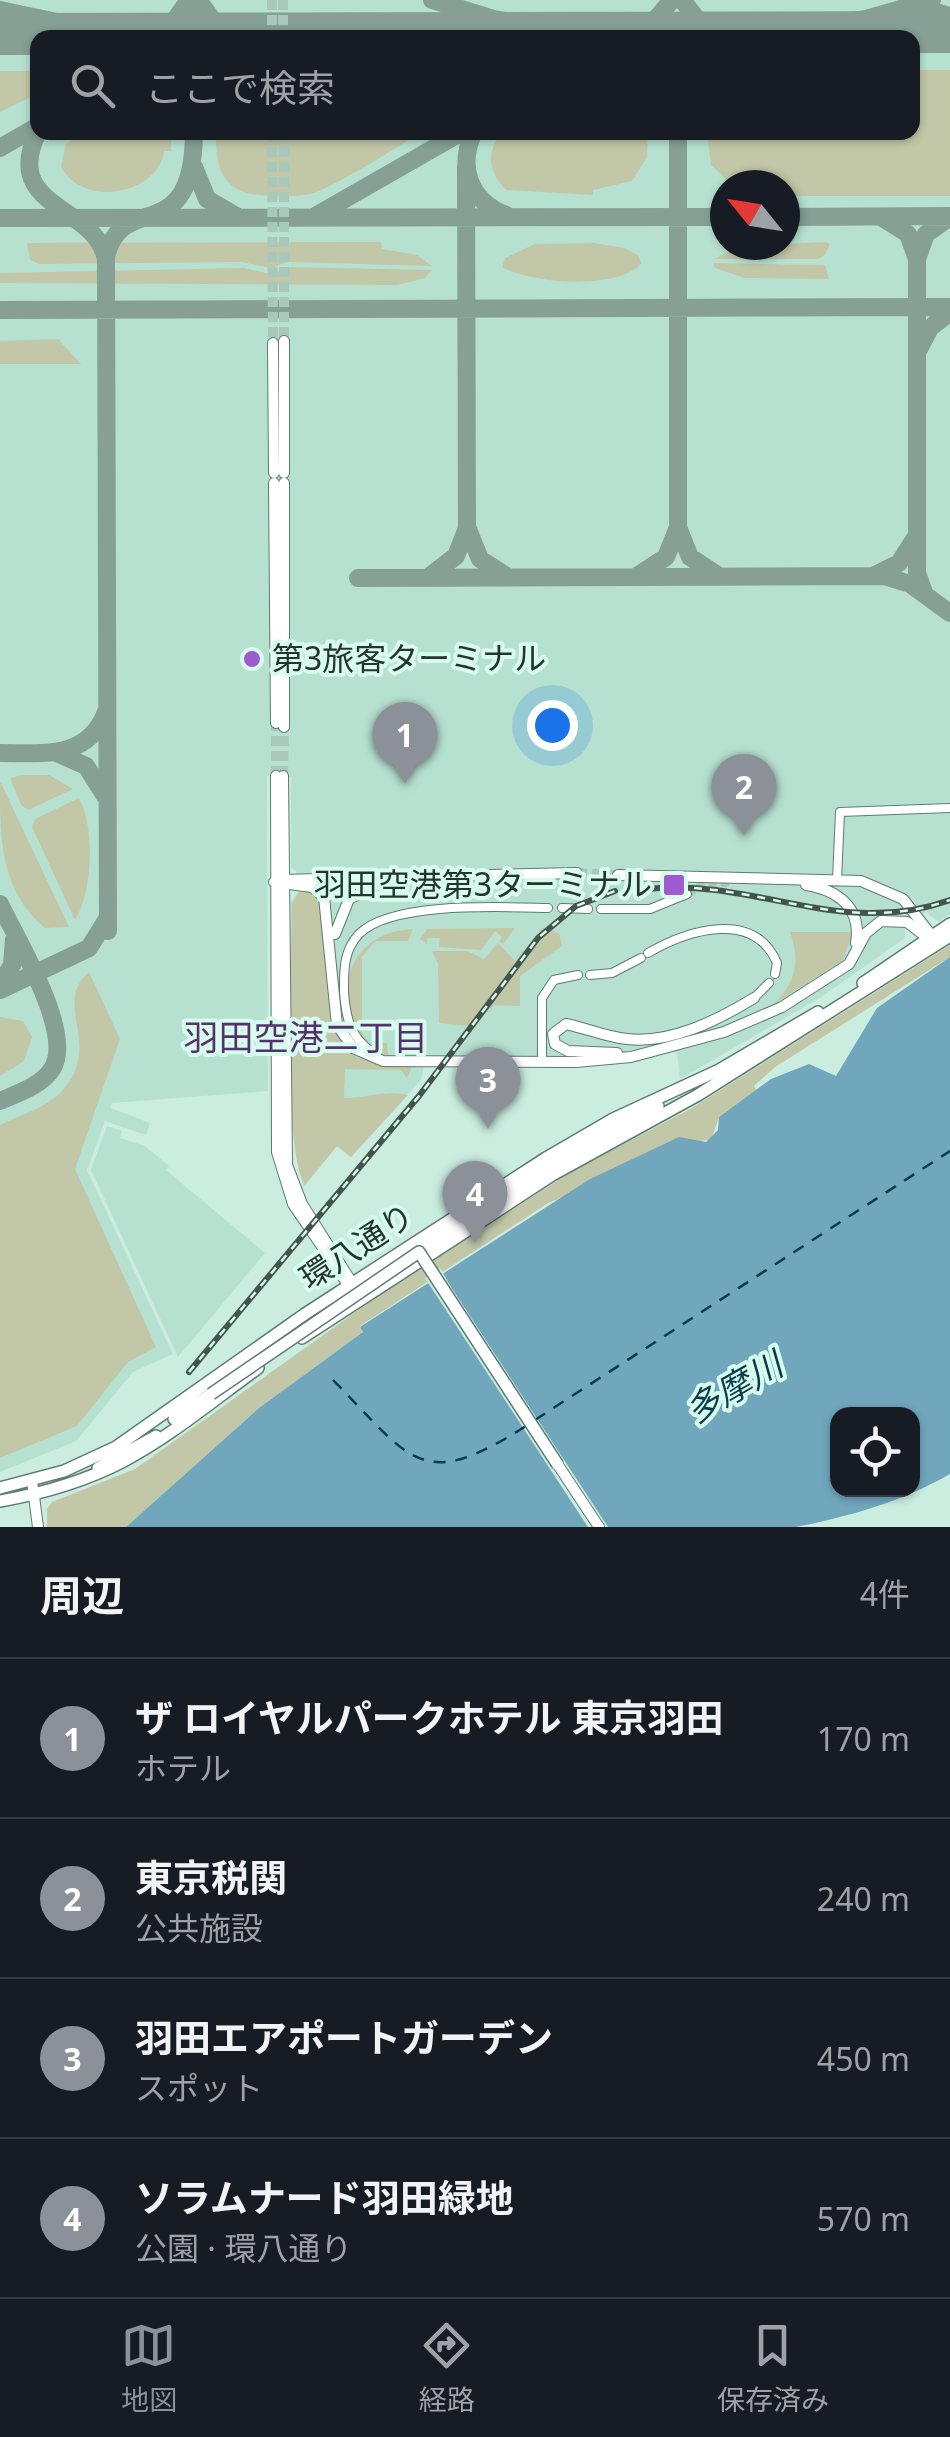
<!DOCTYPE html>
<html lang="ja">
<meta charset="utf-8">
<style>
body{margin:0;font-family:"Noto Sans","Noto Sans JP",sans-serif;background:#242831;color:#f1f3f6}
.controls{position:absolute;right:30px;bottom:30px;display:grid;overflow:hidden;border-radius:20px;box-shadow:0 2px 8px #0004}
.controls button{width:90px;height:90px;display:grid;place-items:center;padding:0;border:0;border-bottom:2px solid #363941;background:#171b24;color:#f1f3f6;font:50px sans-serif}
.compass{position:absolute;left:710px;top:170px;width:90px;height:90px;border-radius:50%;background:#171b24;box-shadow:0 2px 8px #0004;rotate:300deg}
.you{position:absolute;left:552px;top:725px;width:35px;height:35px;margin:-25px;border:8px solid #fff;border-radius:50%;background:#1a73e8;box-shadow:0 0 0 15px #1a73e833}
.badge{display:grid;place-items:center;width:65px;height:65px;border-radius:50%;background:#8c9099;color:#fff;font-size:32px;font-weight:700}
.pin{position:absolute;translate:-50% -82px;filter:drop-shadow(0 2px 5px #0008)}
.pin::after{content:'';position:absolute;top:52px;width:35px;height:30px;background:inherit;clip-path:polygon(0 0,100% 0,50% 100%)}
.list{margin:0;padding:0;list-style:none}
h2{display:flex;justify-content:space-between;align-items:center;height:130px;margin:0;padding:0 40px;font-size:42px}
h2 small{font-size:32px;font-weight:400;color:#9ea1a6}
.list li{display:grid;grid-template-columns:65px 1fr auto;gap:30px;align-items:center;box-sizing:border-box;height:160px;padding:0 40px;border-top:2px solid #363941}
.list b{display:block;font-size:38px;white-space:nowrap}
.list p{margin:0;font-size:32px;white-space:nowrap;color:#9ea1a6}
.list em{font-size:32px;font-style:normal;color:#9ea1a6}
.icon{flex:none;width:55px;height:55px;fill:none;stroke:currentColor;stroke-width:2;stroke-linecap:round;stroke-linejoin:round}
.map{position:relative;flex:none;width:950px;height:1527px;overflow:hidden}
.search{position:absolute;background:#171b24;box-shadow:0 2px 8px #0004;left:30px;right:30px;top:30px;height:110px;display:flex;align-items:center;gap:25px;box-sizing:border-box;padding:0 35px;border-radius:20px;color:#9ea1a6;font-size:38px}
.sheet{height:770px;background:#171b24}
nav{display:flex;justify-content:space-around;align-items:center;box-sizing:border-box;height:140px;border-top:2px solid #363941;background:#171b24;font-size:28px;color:#9ea1a6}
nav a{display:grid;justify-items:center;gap:5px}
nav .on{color:#8c9099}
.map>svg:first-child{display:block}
.built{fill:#b6e1d0;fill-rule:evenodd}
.green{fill:#c2c7a8}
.water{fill:#70a7bd;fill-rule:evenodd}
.pier{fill:#caede0}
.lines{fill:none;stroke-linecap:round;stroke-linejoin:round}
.ferry{stroke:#0b3c4d;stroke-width:2.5;stroke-dasharray:12 10;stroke-linecap:butt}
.taxiway{stroke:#86a096;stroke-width:18}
.runway{stroke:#86a096;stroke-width:42}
.street-tunnel{stroke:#a9c8bc;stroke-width:8;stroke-dasharray:8 4;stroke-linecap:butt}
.secondary-tunnel{stroke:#a9c8bc;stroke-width:10;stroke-dasharray:10 5;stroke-linecap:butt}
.street-casing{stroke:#5c7c70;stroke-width:10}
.secondary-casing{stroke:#5c7c70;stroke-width:12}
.primary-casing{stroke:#5c7c70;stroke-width:14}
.street{stroke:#fff;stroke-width:8}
.secondary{stroke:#fff;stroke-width:10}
.primary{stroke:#fff;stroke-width:11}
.rail-casing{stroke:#42544d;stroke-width:6}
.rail{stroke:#d7fbed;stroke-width:2.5;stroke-dasharray:8;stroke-linecap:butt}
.primary-bridge-casing{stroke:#5c7c70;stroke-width:14;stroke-linecap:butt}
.primary-bridge{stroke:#fff;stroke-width:11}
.poi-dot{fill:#a05acf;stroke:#d7fbed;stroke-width:4}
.labels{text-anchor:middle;stroke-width:8;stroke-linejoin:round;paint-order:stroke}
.poi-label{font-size:32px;fill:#26342e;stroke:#d7fbed;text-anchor:start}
.street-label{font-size:32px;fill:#26342e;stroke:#d7fbed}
.neighbourhood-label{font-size:35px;fill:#54326b;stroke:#d7fbed}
.water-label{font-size:35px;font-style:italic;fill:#0b3c4d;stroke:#d7fbed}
</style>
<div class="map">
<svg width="950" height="1527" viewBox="0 0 950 1527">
<rect width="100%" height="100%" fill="#caede0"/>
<path class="built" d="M 0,0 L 950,0 L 950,914 L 939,922 L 926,912 L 905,928 L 905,938 L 820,998 L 680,1079 L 677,1052 L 579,1066 L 424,1067 L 421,1080 L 351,1157 L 337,1146 L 303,1188 L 291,1120 L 291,902 L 299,890 L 296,871 L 291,867 L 291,777 L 267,776 L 268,1091 L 112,1103 L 111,1108 L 150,1123 L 146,1135 L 105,1121 L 87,1170 L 173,1354 L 133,1372 L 76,1441 L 0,1472 ZM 38,38 L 912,38 L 912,132 L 38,132 ZM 725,185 L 785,185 L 785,245 L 725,245 Z
M 107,1126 L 122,1131 L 120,1138 L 145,1146 L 169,1166 L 166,1170 L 265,1253 L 178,1357 L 91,1170 Z"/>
<path class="green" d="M 913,70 L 950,70 L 950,196 L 785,196 L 785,185 L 732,185 L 711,165 L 707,133 L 912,132 Z
M 0,71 L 37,71 L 37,94 L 0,112 Z
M 503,132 L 648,133 L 647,157 L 632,181 L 593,190 L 593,195 L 506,190 C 488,171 485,152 503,132 Z
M 80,133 L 171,133 L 171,151 L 164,151 C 158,196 80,208 61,166 L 66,144 Z
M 216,133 L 216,132 L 421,133 C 388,152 354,175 319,191 C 307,196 294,196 281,196 C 231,197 215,182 216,133 Z
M 381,242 L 382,249 L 417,255 L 432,266 L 287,262 L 271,268 L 241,262 L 39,264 L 30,260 L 27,243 Z
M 826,242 L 830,244 L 825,255 L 818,259 L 714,259 L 741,246 Z
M 594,243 L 624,248 L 639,256 L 641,264 C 617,290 533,284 502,267 L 505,258 L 535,244 Z
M 713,263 L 825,265 L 829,279 L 745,278 L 715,268 Z
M 291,267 L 432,270 L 425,278 L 397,285 L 0,283 L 0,273 L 244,268 L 271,274 Z
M 58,339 L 81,364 L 0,364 L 0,341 Z
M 22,775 L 49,775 L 73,789 L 28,810 L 21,805 L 10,778 Z
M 0,783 L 1,783 L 69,927 L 45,928 C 0,891 0,837 0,783 Z
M 79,798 C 95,826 93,892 75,920 L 32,827 L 35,819 Z
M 301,890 L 313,892 L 325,909 L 331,1020 C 354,1077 373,1054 412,1067 L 407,1078 L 401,1070 L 345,1069 L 344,1098 C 367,1098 386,1090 408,1095 L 351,1157 L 337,1146 L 305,1185 C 282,1148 292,957 292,903 Z
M 515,928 L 503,944 L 499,942 L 502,937 L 495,931 L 481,950 L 439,947 L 440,938 L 427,938 L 427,944 L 420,939 L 427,929 Z
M 542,928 L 559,933 L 562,946 L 520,976 L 520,1006 L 495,1005 L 470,1026 L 439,1023 L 438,964 L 432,951 L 467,951 L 484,959 L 498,943 L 515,961 Z
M 413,929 L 408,941 L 375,941 L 362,957 L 362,1032 L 369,1043 L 387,1043 L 388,1056 C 328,1036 330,932 413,929 Z
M 790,932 L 853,932 L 843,960 L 771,1006 C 795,986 801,962 790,932 Z
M 950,945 L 950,957 L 775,1067 L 754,1086 L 756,1090 L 719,1117 L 711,1140 L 697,1141 L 548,1203 L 360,1326 L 363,1332 L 259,1408 L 126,1527 L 47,1527 L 47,1509 L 52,1502 L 135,1469 L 374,1299 L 571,1172 L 692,1108 Z
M 89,972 L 120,1039 L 75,1169 L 156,1347 L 128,1362 L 77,1426 L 0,1458 L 0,1125 C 18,1116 42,1109 57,1096 C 108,1049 50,1005 89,972 Z
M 0,1017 L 23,1021 L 32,1037 L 24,1061 L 0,1076 Z"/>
<path class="water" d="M 950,957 L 950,1474 C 901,1502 851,1516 796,1527 L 126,1527 L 259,1408 L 363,1332 L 360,1327 L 590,1179 L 679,1137 L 706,1142 L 718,1130 L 719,1117 L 771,1079 L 809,1064 L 836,1076 L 877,1008 ZM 838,1414 L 912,1414 L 912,1490 L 838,1490 Z"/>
<path class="pier" d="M 440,1268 L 451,1287 L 608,1527 L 588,1527 L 425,1278 Z"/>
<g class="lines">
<path class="ferry" d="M 333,1380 C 413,1461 421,1494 529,1424
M 535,1420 L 950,1151"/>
<path class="taxiway" d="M 193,0 L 194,38
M 198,0 L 215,23 L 241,34
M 432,0 L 494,19 L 574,33
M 682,0 L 701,24 L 731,33
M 915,6 L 950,16
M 0,10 L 90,29 L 172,34
M 152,32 L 174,21 L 189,0
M 616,33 L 648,28 L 672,0
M 778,33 L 866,19 L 932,0
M 291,38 L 334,33
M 0,41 L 64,34
M 38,132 C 0,209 97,205 106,260 L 108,931
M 474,132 C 457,167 470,201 506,215
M 0,148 L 38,126
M 194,167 L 207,199 L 236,216
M 466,167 L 467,527 L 480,559 L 505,575
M 317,215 L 462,132
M 785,217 L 950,216
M 881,217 L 908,234 L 917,259
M 0,218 L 725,217
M 106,257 C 122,188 193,252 194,132
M 0,310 L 950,307
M 919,349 L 930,328 L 950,312
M 678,527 L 690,557 L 716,574
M 430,576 L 456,556 L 467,528
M 637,576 L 666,557 L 678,527 L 678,132
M 873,576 L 899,563 L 915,538
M 358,578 L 884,576 L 910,584 L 950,613
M 925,595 L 917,573 L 917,259 L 926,234 L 950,217
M 0,753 C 42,753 88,760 106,712
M 57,753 L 86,766 L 105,796
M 0,904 C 17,940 75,1034 52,1069 C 41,1086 18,1093 0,1101
M 0,985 L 12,965 L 14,939
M 0,990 L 89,948 L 107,919"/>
<path class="runway" d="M 0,34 L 950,32"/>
<path class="street-tunnel" d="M 687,894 L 701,886 L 730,882"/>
<path class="secondary-tunnel" d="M 272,0 L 272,38
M 283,0 L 283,38
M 272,132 L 273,343
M 284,132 L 284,341
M 276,776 L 276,723
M 283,776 L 284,727
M 577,873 L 618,875"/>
<defs>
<path id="street" d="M 837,880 L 840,812 L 950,808
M 562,908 L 588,909
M 601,909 L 650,909 L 687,894
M 648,953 C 688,930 754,909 777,963 L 775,974
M 590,975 L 612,973 L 641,958
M 754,998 L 769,983
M 372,1052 C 350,1037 346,1018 344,992 C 344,971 343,951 359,934 C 391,901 503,907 548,908
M 542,1061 L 542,998 L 554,980 L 578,975"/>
<path id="secondary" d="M 273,343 L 274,473
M 284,473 L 284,341
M 274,483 L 276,723
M 284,727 L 284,483
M 276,776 L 277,1152 L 293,1204 L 353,1292
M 283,776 L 287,1165 L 302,1204 L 354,1286
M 618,875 L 861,881 L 903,899 L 936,941
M 280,880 L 577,873
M 274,882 L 312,887 L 324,897 L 337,1025 L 353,1048 L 383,1061 L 576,1062 L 631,1057 L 724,1032 L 782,1007 L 849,964 L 866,933 L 881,921 L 907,922 L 934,943
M 806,885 C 838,890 862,908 856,943
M 335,934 L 349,899 L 383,882
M 617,1053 L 568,1051 L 555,1044 L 553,1034 L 566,1024 C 586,1028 606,1037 627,1039 C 671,1044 718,1020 754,998
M 558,1465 L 599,1527
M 32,1481 L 38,1527"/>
<path id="primary" d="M 863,983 L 950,924
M 419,1252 L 552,1164 L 658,1106
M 302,1338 L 554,1174 L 698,1095 L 950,936
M 174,1419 L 211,1394
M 98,1468 L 156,1436
M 0,1488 L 64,1471 L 116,1447 L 305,1314 L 546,1158 L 613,1119 L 719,1070 L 818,1012
M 0,1501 C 122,1479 161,1439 258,1368"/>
</defs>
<use href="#street" class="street-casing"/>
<use href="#secondary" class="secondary-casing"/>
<use href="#primary" class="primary-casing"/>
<use href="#street" class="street"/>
<use href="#secondary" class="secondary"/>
<use href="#primary" class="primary"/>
<defs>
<path id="rail" d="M 646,889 C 754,877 841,939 950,900
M 189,1372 L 419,1096 L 538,938 L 576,906 L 615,891"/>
</defs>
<use href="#rail" class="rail-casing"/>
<use href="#rail" class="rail"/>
<defs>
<path id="primary-bridge" d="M 211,1394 L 419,1252 L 558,1465"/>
</defs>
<use href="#primary-bridge" class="primary-bridge-casing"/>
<use href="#primary-bridge" class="primary-bridge"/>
</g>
<g class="poi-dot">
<circle cx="252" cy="659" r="10"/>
<rect x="662" y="873" width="24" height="24" rx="5"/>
</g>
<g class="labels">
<g class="poi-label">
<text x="272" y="670">第3旅客ターミナル</text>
<text x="652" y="896" text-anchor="end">羽田空港第3ターミナル</text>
</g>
<g class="street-label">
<text transform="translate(357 1247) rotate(-33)" y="11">環八通り</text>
</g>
<g class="neighbourhood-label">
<text x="306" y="1050">羽田空港二丁目</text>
</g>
<g class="water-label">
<text transform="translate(734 1388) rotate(-30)" y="12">多摩川</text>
</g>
</g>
</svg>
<div class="controls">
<button><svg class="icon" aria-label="locate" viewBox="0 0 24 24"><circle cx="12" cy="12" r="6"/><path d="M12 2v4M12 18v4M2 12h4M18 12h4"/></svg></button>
</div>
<svg class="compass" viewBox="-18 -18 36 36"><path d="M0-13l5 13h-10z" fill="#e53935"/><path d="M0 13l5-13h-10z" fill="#9ea1a6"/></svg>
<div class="you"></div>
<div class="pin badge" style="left:405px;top:784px">1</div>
<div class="pin badge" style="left:744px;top:836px">2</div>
<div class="pin badge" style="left:488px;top:1129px">3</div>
<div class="pin badge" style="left:475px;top:1243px">4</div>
<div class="search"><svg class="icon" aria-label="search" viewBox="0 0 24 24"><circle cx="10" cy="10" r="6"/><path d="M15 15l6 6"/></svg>ここで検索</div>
</div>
<section class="sheet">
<h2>周辺<small>4件</small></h2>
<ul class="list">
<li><span class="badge">1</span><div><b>ザ ロイヤルパークホテル 東京羽田</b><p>ホテル</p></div><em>170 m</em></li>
<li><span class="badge">2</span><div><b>東京税関</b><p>公共施設</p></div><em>240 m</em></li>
<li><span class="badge">3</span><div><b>羽田エアポートガーデン</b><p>スポット</p></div><em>450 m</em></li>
<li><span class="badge">4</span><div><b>ソラムナード羽田緑地</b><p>公園 · 環八通り</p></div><em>570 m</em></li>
</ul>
</section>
<nav>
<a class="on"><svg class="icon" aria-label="map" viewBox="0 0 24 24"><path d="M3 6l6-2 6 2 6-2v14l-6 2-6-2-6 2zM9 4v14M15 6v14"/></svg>地図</a>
<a><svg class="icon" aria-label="directions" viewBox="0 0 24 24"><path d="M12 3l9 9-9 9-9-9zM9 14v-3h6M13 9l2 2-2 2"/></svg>経路</a>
<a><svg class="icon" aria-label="saved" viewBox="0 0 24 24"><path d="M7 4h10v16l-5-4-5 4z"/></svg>保存済み</a>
</nav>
